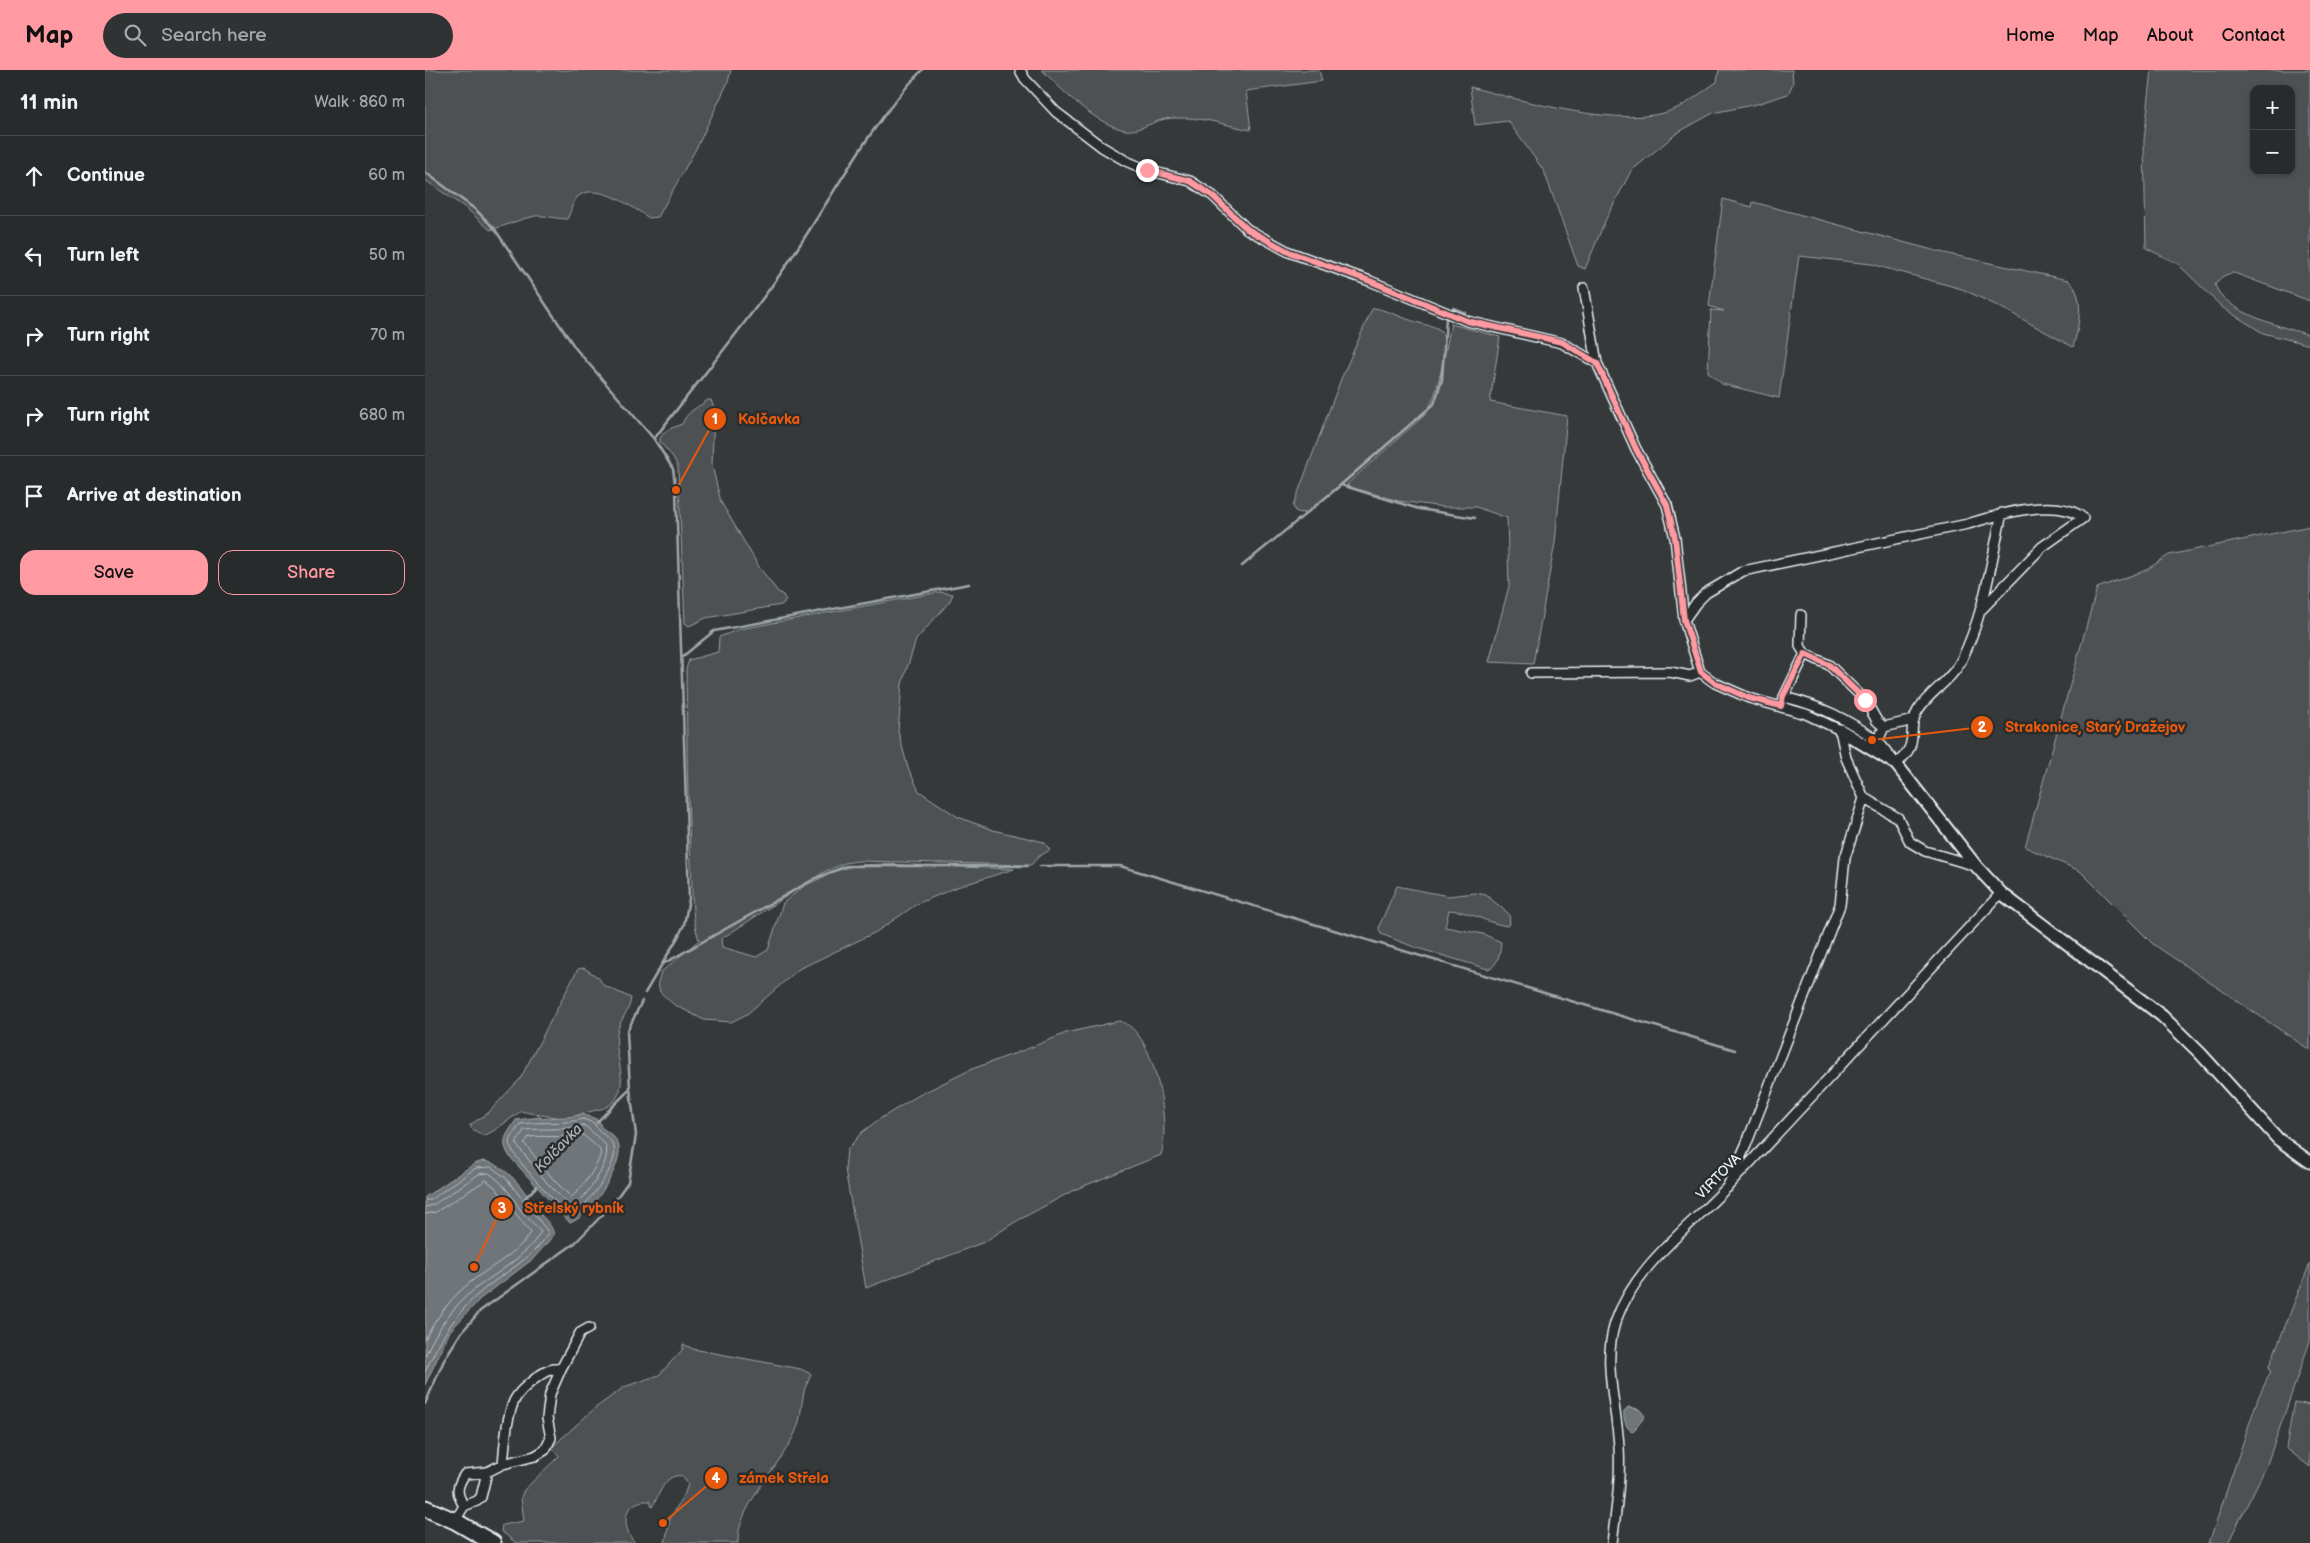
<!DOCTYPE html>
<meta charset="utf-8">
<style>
body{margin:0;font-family:"Balsamiq Sans",sans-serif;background:#303334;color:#f1f3f6}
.controls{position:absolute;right:15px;top:15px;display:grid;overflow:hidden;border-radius:10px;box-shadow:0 1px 4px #0004}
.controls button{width:45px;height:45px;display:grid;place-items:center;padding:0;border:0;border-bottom:1px solid #444748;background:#282b2c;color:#f1f3f6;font:25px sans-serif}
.stop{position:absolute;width:15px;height:15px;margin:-11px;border:4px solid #ff9aa2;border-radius:50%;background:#fff}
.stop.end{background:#ff9aa2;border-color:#fff;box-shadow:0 1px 5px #0008}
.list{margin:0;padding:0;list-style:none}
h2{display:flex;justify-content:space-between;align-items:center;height:65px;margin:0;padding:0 20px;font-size:21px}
h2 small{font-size:16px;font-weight:400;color:#a5a7a9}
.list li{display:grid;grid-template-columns:32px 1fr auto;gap:15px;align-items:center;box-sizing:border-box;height:80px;padding:0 20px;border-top:1px solid #444748}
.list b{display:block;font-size:19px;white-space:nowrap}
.list em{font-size:16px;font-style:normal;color:#a5a7a9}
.actions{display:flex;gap:10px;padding:15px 20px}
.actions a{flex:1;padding:11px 0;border:1px solid #ff9aa2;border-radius:15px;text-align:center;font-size:18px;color:#ff9aa2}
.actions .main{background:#ff9aa2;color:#111}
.icon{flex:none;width:28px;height:28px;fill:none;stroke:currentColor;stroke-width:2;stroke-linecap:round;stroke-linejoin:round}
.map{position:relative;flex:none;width:1885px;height:1473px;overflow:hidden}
header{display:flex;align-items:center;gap:30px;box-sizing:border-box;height:70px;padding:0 25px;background:#ff9aa2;color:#111}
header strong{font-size:24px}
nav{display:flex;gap:28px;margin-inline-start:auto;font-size:18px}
.search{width:350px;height:45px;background:#303334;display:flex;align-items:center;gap:12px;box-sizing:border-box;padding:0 18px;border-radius:28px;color:#a5a7a9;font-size:19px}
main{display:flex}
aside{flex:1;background:#282b2c}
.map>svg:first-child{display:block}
.green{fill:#4d5152;stroke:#9aa1a5;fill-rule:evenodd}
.water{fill:#707579;stroke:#a0a7ac}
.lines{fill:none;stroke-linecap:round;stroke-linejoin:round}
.shore{stroke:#b8bfc5;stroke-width:1}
.stream{stroke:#a0a7ac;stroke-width:2.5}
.minor-casing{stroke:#e8f1f8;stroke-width:12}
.tertiary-casing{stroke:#e8f1f8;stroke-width:15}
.primary-casing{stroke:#e8f1f8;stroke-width:19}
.minor{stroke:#2a2d2e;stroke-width:9}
.tertiary{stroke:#2a2d2e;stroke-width:11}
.primary{stroke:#2a2d2e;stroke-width:15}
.route{stroke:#ff9aa2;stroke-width:6}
.labels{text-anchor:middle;stroke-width:5;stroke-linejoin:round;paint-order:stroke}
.street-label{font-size:14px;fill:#e8f1f8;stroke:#2a2d2e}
.water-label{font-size:15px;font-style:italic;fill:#acb3b8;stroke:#2a2d2e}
.leader{fill:none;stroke:#e8590c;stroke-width:2}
.callout-dot{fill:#e8590c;stroke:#2a2d2e;stroke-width:2}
.mark-label{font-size:15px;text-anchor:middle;font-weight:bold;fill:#fff}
.callout-label{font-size:15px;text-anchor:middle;font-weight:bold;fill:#e8590c;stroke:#2a2d2e;stroke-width:5;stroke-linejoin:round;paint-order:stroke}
</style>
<header>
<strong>Map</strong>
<div class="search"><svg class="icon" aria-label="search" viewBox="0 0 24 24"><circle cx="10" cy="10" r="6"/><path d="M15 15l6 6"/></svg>Search here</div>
<nav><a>Home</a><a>Map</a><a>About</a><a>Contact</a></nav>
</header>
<main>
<aside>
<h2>11 min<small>Walk · 860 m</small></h2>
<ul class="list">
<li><svg class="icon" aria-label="ahead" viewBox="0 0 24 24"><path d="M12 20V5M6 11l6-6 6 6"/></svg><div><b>Continue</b></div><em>60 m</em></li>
<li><svg class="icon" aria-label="left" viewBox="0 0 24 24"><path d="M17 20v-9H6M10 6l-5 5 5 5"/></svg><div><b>Turn left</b></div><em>50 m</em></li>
<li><svg class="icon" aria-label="right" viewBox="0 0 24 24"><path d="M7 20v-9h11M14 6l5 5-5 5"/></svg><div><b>Turn right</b></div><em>70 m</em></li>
<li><svg class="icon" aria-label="right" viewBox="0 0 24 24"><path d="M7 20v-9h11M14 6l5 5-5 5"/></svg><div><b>Turn right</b></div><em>680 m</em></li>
<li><svg class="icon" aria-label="arrive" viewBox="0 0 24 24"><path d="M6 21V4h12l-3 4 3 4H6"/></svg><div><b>Arrive at destination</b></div></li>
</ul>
<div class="actions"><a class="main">Save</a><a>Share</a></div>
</aside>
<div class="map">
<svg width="1885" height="1473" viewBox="0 0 1885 1473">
<rect width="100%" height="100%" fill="#35393a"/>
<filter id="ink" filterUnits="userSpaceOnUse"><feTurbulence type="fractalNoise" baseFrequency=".02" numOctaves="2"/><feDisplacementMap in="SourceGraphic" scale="10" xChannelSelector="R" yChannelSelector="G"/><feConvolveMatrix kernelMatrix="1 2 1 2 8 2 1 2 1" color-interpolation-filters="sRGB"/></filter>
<g filter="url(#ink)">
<path class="green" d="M 0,0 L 306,0 L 303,12 L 273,75 L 233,147 L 224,148 C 209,138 174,113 155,125 C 148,129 146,142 142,149 C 132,149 121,145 110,146 C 94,149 81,156 65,160 L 42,139 L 0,110 Z
M 617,0 L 894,0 L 897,11 L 821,21 L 826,60 C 804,56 781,48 759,48 C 753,48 745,48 740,49 C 725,52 712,64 696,59 C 667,51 638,21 617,0 Z
M 1294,0 L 1367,0 L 1368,13 L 1363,24 L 1332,34 L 1288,43 L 1252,63 L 1206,101 L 1181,149 L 1160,199 L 1153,196 L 1119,101 L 1083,51 L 1050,55 L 1045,17 C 1095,30 1202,61 1250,39 C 1264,33 1278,21 1292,12 Z
M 1727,0 L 1885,0 L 1885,231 L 1809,203 C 1800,204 1795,207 1790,215 C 1800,243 1858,257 1885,265 L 1885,275 L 1838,263 L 1798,238 L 1753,194 L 1721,178 L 1719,70 ZM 1829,19 L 1866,19 L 1866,101 L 1829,101 Z
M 1298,129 L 1327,137 L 1328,132 L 1519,183 L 1643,210 C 1661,225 1654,257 1648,277 L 1577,238 L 1537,219 L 1446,194 L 1374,186 L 1354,328 L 1297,314 L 1283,302 L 1286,240 L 1299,241 L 1284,236 Z
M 950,238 C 964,241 982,250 998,254 C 1004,256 1011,256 1016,261 C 1025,272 1012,326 1004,337 L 883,442 L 876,443 L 870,441 L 868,436 L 916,309 L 947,239 Z
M 1026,254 L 1075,267 L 1065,332 L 1142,346 L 1130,473 L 1108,594 L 1064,592 L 1084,516 L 1082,448 L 1051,437 L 1019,437 L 974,431 L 925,417 L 922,414 L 1001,344 L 1011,329 Z
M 283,330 L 286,330 L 289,338 L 287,396 L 296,432 L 334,497 L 353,522 L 358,525 L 361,531 L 356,535 L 281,548 L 264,556 L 260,553 L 253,397 L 248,387 L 235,372 L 235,368 L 242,360 L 257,354 C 263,340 272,338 283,330 Z
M 1885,456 L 1885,980 L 1728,874 L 1655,801 L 1600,777 L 1672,518 L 1721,500 L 1744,485 Z
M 515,522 L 528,524 L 525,531 L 491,570 L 477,614 L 473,661 L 483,698 L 494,721 L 533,747 L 568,760 L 619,772 L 625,780 L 613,787 L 606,795 L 433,791 L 420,793 L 399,802 L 296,869 L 297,877 L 331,887 L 343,880 L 358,833 L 379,816 L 411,801 L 432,795 L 459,794 L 589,799 L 532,817 L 492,834 L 451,862 L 374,899 L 322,944 L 306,952 L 279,950 L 248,934 L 235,922 L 233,912 L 236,902 L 274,870 C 265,843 268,822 266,794 C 262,729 262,664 261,599 L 264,590 L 293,582 L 294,567 L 315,559 Z
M 972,816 L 1023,826 L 1051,823 L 1061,825 L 1084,844 L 1085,854 L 1082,856 C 1061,853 1045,841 1024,840 L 1020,857 L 1058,864 L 1076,872 C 1075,881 1074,896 1063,899 L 989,877 L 956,864 L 954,859 L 955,854 Z
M 159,898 L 174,908 L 178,915 L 206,928 C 205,941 194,950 192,963 C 189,982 200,1003 195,1020 C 189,1039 175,1039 159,1043 C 154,1044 150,1047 145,1048 C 138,1049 103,1043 96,1041 L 70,1060 L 59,1066 L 47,1059 L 45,1055 L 63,1043 L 95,1009 L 153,899 Z
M 694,951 C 730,959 746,1054 736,1085 L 649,1120 L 590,1152 L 559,1172 L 441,1218 L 420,1099 L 422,1080 L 436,1063 L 453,1050 L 494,1025 L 547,999 L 602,979 L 641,963 Z
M 1885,1193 L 1885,1271 L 1841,1397 L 1803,1473 L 1784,1473 L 1833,1328 L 1846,1301 L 1843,1299 Z
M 258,1274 L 268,1279 L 376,1299 L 386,1304 C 384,1311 380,1316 379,1322 C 375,1340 377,1350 368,1367 C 354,1396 311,1439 313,1473 L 240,1473 L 245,1449 L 260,1423 L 263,1414 L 257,1406 C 239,1403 235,1425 227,1437 L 225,1431 C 198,1429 195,1456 210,1473 L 91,1473 L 76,1461 L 77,1455 L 99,1451 L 96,1427 L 99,1420 L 134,1386 L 127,1377 L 169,1339 L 199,1317 L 234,1305 L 258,1279 Z
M 1869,1332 L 1885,1335 L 1885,1397 L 1861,1378 Z"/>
<path class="water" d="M 157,1044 L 174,1050 L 176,1057 C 184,1063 192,1067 194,1077 C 197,1098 164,1147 145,1153 L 85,1087 C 74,1070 82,1065 91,1050 L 116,1047 L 116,1049 C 131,1046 143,1049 157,1044 Z
M 58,1091 C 76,1093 93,1111 103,1127 C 105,1130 106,1134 108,1137 C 116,1146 127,1153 129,1165 L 108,1189 L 55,1229 L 25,1261 L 0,1315 L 0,1127 L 49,1094 Z
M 1203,1337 L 1214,1339 L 1220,1346 L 1208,1362 C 1201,1359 1198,1349 1199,1341 Z"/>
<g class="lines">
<path class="shore" d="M 158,1049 L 169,1053 C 174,1064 186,1067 189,1077 C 194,1097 163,1130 151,1145 L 147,1147 C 135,1138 84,1084 84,1072 L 95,1054 C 117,1051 137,1055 158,1049 Z
M 158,1055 C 164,1057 173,1069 180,1074 C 189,1090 160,1129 147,1138 L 123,1114 L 91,1074 L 99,1060 C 119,1058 139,1061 158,1055 Z
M 157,1064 C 159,1066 174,1078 175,1080 C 179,1089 154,1123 146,1127 L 128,1109 L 99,1073 L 104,1067 C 122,1065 140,1069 157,1064 Z
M 0,1130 L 5,1130 L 51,1098 L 66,1097 L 80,1107 L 124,1163 C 106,1191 75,1204 51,1226 C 27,1248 13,1273 0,1302
M 0,1137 L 8,1135 L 54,1104 L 64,1103 C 79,1113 87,1127 97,1142 C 103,1149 111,1155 116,1162 C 101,1187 72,1202 50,1219 C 27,1236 11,1261 0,1286
M 0,1144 L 11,1142 L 61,1110 L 70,1117 L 106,1163 C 91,1185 64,1197 43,1214 C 25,1229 11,1248 0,1269"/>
<path class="stream" d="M 0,102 L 51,140 L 69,158 L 151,279 L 229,369 L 248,399 L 251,420 L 264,829 L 259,855 L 253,867 L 220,923
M 1028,238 L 1040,243
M 229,369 C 271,314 316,260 356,203 C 403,136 440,60 497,0
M 916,415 L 994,439 L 1050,448
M 817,496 L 916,415 L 1009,334 L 1017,310 L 1021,248
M 257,587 L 289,561 L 544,514
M 615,796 L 695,796 L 1310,980
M 238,894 L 391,808 L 421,796 L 602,796
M 172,1052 L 205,1019 L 202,962 L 217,931
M 100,1128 L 112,1116
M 0,1334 L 20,1288 L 36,1263 L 55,1241 L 150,1173 L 185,1137 L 203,1112 L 211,1065 L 205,1019"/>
<defs>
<path id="minor" d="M 595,0 L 600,9 L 631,42 L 677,77 L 701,91 L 722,100 L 765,111 L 788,126 L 822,159 L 864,182 L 945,211 L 1042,251 L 1137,273 L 1172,293
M 1159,218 L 1172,293 L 1211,379 L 1242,435 L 1250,468 L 1259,550 L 1275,602 L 1290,613 L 1324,628 L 1381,644 L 1415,660 L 1421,688 L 1439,728 L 1420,788 L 1415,835 L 1321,1075 L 1302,1118
M 1376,545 L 1375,576 L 1380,584
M 1259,550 L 1271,533 L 1281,523 L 1318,501 L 1543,454 C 1572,445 1632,426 1658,448 L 1617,477 L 1557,539
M 1106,603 L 1245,602 L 1265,606 L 1275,602
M 1359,627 C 1396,636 1422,649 1453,671 L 1459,657 L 1489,650
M 1356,636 L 1359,627 L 1380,584 L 1404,595 L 1440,630 L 1452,651 L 1459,657
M 1453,671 L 1471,694 C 1497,673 1480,661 1493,640 C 1505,621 1526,611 1536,591 C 1559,545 1566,493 1577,443
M 1439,728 L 1473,748 L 1485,772 L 1500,781 L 1551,796
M 78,1394 C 80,1374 81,1349 89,1331 C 93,1322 103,1314 111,1308 C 119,1302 125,1298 136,1299 L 155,1263 L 164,1258
M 39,1436 C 31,1423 31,1417 40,1404 L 62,1402 L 78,1394 L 110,1386 L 120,1380 L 126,1368 L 122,1348 L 125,1324 L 136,1299
M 30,1451 L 39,1436 L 52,1431 L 56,1427 L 62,1402
M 1187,1473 C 1191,1441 1196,1409 1194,1377 C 1192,1336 1177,1294 1190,1253 C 1211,1193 1266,1157 1307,1112 C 1397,1015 1487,919 1576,823"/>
<path id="tertiary" d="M 1415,660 L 1471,694 L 1551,796 L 1576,823 L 1737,946 L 1775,983 L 1853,1069 L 1885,1092"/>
<path id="primary" d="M 0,1438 L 30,1451 L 68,1473"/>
</defs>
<use href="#minor" class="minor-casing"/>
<use href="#tertiary" class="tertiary-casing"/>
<use href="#primary" class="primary-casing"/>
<use href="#minor" class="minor"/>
<use href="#tertiary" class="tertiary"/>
<use href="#primary" class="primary"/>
</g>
</g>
<g class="lines" filter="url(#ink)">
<path class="route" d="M 722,100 L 765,111 L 788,126 L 822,159 L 864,182 L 945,211 L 1042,251 L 1137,272 L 1172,293 L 1211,379 L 1242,435 L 1250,468 L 1259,550 L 1276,602 L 1290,613 L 1324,628 L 1356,636 L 1358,626 L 1380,584 L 1404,595 L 1440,630"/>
</g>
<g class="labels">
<g class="street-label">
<text transform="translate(1293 1106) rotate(-46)" y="5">VIRTOVA</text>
</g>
<g class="water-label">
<text transform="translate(133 1078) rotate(-46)" y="5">Kolčavka</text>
</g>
</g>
<path class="leader" d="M251 420L290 349M1447 670L1557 657M49 1197L77 1138M238 1453L291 1408"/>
<g class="callout-dot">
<circle cx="251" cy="420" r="5"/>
<circle cx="1447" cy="670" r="5"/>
<circle cx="49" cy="1197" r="5"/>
<circle cx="238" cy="1453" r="5"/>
<circle cx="290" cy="349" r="12"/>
<circle cx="1557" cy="657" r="12"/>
<circle cx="77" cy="1138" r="12"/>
<circle cx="291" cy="1408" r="12"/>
</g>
<g class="mark-label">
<text x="290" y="354">1</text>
<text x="1557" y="662">2</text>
<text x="77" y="1143">3</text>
<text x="291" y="1413">4</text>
</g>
<g class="callout-label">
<text x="344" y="354">Kolčavka</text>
<text x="1670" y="662">Strakonice, Starý Dražejov</text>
<text x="149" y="1143">Střelský rybník</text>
<text x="359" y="1413">zámek Střela</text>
</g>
</svg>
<div class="controls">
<button>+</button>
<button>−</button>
</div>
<div class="stop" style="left:1440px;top:630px"></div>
<div class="stop end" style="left:722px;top:100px"></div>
</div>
</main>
